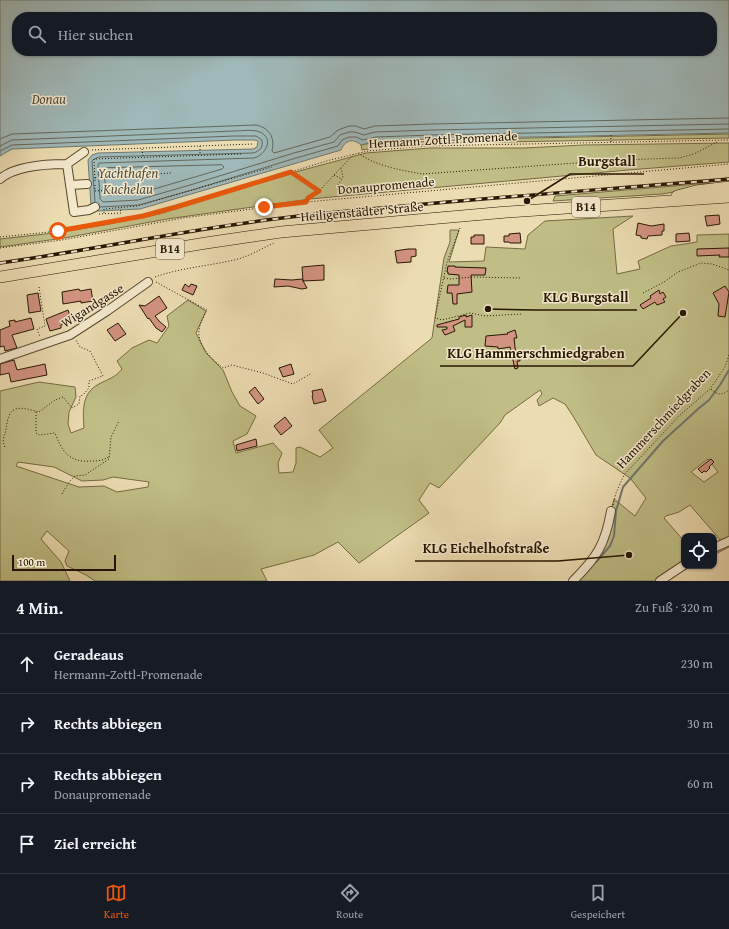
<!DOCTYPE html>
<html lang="de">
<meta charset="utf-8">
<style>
body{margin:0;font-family:"Gentium Book Plus",serif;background:#20242c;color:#f1f3f6}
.controls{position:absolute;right:12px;bottom:12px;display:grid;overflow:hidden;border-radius:8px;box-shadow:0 1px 3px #0004}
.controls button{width:36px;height:36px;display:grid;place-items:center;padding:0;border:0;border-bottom:1px solid #363941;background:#171b24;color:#f1f3f6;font:20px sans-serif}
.scale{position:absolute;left:12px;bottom:10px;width:104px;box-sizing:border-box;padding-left:4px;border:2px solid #271601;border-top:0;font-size:11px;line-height:14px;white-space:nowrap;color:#271601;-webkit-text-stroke:3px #f3e8cc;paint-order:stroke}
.stop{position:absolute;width:12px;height:12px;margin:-9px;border:3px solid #ea580c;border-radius:50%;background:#fff}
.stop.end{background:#ea580c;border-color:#fff;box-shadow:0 1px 4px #0008}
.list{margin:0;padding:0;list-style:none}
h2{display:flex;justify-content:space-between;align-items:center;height:52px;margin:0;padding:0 16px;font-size:17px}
h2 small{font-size:13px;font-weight:400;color:#9ea1a6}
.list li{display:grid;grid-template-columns:26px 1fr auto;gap:12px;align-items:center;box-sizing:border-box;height:60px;padding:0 16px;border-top:1px solid #363941}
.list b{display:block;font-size:15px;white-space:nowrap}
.list p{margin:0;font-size:13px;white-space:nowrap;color:#9ea1a6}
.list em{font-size:13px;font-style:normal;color:#9ea1a6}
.icon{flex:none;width:22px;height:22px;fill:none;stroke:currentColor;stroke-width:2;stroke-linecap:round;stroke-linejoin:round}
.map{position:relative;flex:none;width:729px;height:581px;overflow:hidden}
.search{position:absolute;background:#171b24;box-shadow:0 1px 3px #0004;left:12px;right:12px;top:12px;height:44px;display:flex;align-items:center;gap:10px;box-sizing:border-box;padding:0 14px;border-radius:16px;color:#9ea1a6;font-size:15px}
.sheet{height:292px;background:#171b24}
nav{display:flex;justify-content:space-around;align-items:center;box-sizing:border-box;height:56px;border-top:1px solid #363941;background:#171b24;font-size:11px;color:#9ea1a6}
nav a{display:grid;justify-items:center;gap:2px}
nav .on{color:#ea580c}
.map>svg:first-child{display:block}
.green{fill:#c0be86;stroke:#746a44;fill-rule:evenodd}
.water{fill:#9fb8b8;stroke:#6f776f;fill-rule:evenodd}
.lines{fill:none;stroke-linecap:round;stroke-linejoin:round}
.shore{stroke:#63675c;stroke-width:1}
.stream{stroke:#6f776f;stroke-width:2}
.building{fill:#d39381;stroke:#271601}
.minor-casing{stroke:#58482d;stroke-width:10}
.major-casing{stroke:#271601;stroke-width:12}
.path{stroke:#271601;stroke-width:1;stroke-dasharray:1 2;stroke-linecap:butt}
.minor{stroke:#f3e8cc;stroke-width:8}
.major{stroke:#ecdcb1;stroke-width:11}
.rail-casing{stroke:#271601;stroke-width:3.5}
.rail{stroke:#f3e8cc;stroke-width:2;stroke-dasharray:6;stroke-linecap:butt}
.route{stroke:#ea580c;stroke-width:5}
.labels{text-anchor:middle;stroke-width:3;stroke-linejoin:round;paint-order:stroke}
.shield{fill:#f3e8cc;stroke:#64553e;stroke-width:1}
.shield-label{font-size:12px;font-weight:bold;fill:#271601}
.street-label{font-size:13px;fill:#271601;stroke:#f3e8cc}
.water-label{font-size:14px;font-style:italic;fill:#514f41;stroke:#f3e8cc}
.leader{fill:none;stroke:#271601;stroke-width:1.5}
.callout-dot{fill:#271601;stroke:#f3e8cc;stroke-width:1.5}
.callout-label{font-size:14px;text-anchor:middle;font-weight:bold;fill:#271601;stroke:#f3e8cc;stroke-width:3;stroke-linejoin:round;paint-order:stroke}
</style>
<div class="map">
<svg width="729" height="581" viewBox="0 0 729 581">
<rect width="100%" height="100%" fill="#ecdcb1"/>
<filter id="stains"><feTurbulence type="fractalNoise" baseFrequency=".005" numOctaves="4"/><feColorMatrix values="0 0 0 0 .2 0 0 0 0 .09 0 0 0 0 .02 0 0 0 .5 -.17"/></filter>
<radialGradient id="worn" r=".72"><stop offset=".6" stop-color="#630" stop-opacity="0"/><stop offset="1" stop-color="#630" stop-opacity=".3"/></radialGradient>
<path class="green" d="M 729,134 L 729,138 L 445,143 L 385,146 L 362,150 L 361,145 L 376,142 L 432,140 Z
M 729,143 L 729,162 L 628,170 L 310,199 L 167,219 L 64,238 L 0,247 L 0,239 L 54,233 L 104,225 L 159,214 L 292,173 L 366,153 L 430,148 L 524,148 L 583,145 Z
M 709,183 L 709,186 L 662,194 L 553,201 L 555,196 Z
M 633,216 L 613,229 L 617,274 L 640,269 L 638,261 L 671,246 L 697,242 L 697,235 L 729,234 L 729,547 L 714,555 L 714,547 L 722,542 L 690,505 L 679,512 L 666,516 L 664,518 L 684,541 L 684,564 L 659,581 L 573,581 L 590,564 L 611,511 L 614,499 L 635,516 L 646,498 L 630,478 L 596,455 L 573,416 L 565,404 L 553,398 L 539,406 L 537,400 L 542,394 L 540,390 L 505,415 L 500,423 L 439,488 L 430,483 L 419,500 L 429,513 L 359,563 L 338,542 L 314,555 L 261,569 L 267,581 L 95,581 L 86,575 L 67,566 L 65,561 L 69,551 L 47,531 L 41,539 L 61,562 L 70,581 L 0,581 L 0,391 L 39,382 L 75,387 L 76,397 L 69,412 L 68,424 L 71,433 L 84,428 C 83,412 81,393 99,384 C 108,379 115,378 122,369 L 117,361 L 132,348 L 149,340 L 157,343 L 169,326 L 167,316 L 188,300 L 206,311 L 196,333 L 206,353 L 223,370 L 232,392 L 240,406 L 256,416 L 247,434 L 233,441 L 236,453 L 273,443 L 282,453 L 278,463 L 279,473 L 293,472 L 296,463 L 296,448 L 300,447 L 320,457 L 333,448 L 319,430 L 432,338 L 444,258 L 450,242 L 450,230 L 459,230 L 449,262 L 484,261 L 486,247 L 525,249 L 528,235 L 545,221 ZM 708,459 L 718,472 L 704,482 L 691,472 ZM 18,462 L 54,467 L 82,481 L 103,480 L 113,477 L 149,482 L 148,487 L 117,492 L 104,486 L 79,487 L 16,466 Z"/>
<path class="water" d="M 0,0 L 729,0 L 729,133 L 432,139 L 376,141 L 361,145 C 353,138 345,140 341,150 L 140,209 L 99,211 L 95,210 L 91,205 L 88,160 L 92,155 L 98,153 L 253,149 L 257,147 L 258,141 L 255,140 L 235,140 L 12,149 L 0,156 ZM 17,17 L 712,17 L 712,51 L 17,51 Z"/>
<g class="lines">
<path class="shore" d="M 0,139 L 12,134 L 256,125 C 270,128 275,138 272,151 L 274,153 L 330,137 L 338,130 L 349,126 L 356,126 L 364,129 L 375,126 L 432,124 L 729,118
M 0,146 L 12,140 L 234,131 C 242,131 253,129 260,132 C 275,139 265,155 254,158 L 99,163 L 98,165 L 100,199 L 103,202 L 138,200 L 190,185 L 294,153 L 334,142 L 340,135 L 349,132 L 355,132 L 364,135 L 375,132 L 432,130 L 729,124
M 0,151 L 12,145 L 234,136 L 256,136 L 262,140 C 263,148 260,151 253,153 L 99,157 L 94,159 L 92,161 L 95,202
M 222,165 L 224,167 L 222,169 L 137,194 L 108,195 L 106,194 L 104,170 L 106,168 Z
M 100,207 L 139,205 L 192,190 L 296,158 L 338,146 L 342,140 L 349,137 L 356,137 L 363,140 L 376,137 L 432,135 L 729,129"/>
<path class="stream" d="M 596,562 L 610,546 L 614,536 L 616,511 L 623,487 L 663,441 L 698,409 L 709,400 L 720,385 L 729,370"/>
</g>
<path class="building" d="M 719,215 L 720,224 L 707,226 L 705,216 Z
M 638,223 L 651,226 L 664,224 L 664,231 L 662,231 L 662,235 L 648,236 L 647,239 L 641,238 L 641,236 L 636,235 Z
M 520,233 L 521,243 L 510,243 L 509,242 L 504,242 L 504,236 L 509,236 L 509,234 Z
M 689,233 L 690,241 L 676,242 L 676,234 Z
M 474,235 L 484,235 L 484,244 L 471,244 L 471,237 L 474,237 Z
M 729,248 L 729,257 L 719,257 L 720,255 L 697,256 L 697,249 Z
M 408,249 L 416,249 L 416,256 L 411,257 L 411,262 L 397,263 L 395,251 Z
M 324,265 L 324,280 L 303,281 L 302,267 Z
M 448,266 L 455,266 L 455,267 L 486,268 L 485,275 L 471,275 L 472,292 L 457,294 L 457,304 L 453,304 L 452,293 L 447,293 L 448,285 L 459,285 L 459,275 L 448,274 L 448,272 L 447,272 Z
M 275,279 L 292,280 L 302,279 L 307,288 L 302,289 L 288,286 L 274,287 Z
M 185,284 L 189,287 L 191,284 L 197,286 L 193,295 L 182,290 Z
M 725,286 L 729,292 L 725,317 L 718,316 L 719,304 L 713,293 Z
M 79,289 L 80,291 L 91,289 L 93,301 L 81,303 L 81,301 L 63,304 L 62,292 Z
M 659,290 L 660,294 L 663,292 L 666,297 L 663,299 L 665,302 L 657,305 L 655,302 L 643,309 L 640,305 L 651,298 L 650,296 Z
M 38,293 L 41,311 L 29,313 L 27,295 Z
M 159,296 L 167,308 L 155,316 L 159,321 L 166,327 L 162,332 L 156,328 L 149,318 L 148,319 L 139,305 L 145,306 Z
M 68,310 L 72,322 L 61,325 L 61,328 L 50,331 L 46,319 Z
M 466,315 L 466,317 L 472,315 L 472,327 L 465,327 L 465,320 L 453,326 L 455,331 L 445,335 L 442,330 L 447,329 L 447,327 L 437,327 L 437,325 L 459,319 L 459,317 Z
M 31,318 L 34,329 L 12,335 L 17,348 L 5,351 L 4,346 L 0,347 L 0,330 L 10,326 L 9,321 L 15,320 L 15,322 Z
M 118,323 L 126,334 L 115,341 L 107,330 Z
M 515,330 L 517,338 L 514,338 L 516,356 L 519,355 L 520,361 L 517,361 L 518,368 L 515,369 L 510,347 L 498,349 L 498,347 L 485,346 L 486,336 L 508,334 L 507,333 Z
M 14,360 L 17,370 L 45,364 L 47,375 L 11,382 L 9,373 L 0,375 L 0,364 Z
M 291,364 L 294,374 L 283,377 L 279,368 Z
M 255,387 L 264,399 L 258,404 L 249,392 Z
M 322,389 L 326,401 L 314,404 L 312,396 L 313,395 L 312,391 Z
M 285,417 L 292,426 L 281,435 L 274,426 Z
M 256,439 L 257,446 L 237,451 L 236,445 Z
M 711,459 L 714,462 L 709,467 L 710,468 L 706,472 L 704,471 L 702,473 L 698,469 Z"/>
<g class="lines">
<defs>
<path id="minor" d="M 67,164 L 84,152
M 0,179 C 16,165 48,164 67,164 L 74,212 L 89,210 L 95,207
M 70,185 L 87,184
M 0,359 L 70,335 L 107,311 L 148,282
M 714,548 L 729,541
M 573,581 C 597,557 605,545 611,511
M 660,581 L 684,565"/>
<path id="major" d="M 677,196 L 696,191 L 729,187
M 0,277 L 206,243 L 281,232 L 507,212 L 729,197"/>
</defs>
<use href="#minor" class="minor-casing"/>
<use href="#major" class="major-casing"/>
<path class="path" d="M 611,142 L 611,135
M 200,146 L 200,154
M 142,149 L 143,156
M 92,150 L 253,144
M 358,153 C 376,166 400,170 422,174 L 618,160 L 679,158 L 694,154 L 717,142
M 292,172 L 319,191
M 334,175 L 342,179
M 95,178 L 171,173
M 95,181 L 94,159 L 242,154
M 95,185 L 95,191 L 112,190
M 338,185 L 343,177 L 341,168
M 306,201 L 308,198 L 319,191 L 354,154
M 104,213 L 104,209 L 137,206 L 272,167
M 99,214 L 121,213 L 120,208
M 460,228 L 447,262 L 435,318 L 442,320 L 470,313 L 485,316 L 522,314
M 0,237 L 59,231 L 143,216 L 176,207 L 330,160 L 368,151 L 425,146 L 729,140
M 0,248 L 62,240 L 183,218 L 306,202 L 729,164
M 155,277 C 180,268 208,266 234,260 C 248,257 261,249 274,243
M 444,278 L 450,279 L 473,277 L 521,278
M 156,282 L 207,310 C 204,316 200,323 199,330 C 197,346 213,360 223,368 L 232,365 L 263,373 L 293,384 L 312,373
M 39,287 L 45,326 L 37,329 L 40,337
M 643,293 L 664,282 L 678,272 L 701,263 L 712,264 L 729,270
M 711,389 C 718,395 721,396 729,390
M 36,412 L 36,433 L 39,435 L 55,433 C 62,452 70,463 92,461 C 100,461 104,460 110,456
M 5,447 C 1,439 5,436 6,429 C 7,425 7,420 9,416 C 14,403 29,410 39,412 L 55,400 L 63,397 L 72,408 L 79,404 L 80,396 L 83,395 L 89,388 L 89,381 L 103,376 L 90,351 L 80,347 L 76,340
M 62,494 L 69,482 L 75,476 L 85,475 L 109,459 L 111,437 L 119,421
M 613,505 L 616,493 L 624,475 L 679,416 L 710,389 L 725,367 L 729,355"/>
<use href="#minor" class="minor"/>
<use href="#major" class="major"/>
<defs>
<path id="rail" d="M 0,263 C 100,249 198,227 299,216 C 442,201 586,191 729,179"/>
</defs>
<use href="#rail" class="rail-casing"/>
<use href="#rail" class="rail"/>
</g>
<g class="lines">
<path class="route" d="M 58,231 L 143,216 L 176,207 L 291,172 L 319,191 L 308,198 L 306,202 L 264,207"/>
</g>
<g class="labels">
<g class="shield">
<rect x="572" y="197" width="28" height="20" rx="3"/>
<rect x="156" y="239" width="28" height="20" rx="3"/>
</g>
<g class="shield-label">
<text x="586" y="211">B14</text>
<text x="170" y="253">B14</text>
</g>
<g class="street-label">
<text transform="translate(443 139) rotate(-3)" y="5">Hermann-Zottl-Promenade</text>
<text transform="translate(386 185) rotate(-5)" y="5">Donaupromenade</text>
<text transform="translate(362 211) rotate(-5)" y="5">Heiligenstädter Straße</text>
<text transform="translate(92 305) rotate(-32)" y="5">Wigandgasse</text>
<text transform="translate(663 418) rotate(-47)" y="5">Hammerschmiedgraben</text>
</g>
<g class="water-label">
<text x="49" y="104">Donau</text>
<text x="128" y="178">Yachthafen<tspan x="128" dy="16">Kuchelau</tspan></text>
</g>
</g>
<path class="leader" d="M527 201L570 174H644M488 309L535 310H637M683 313L633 366H440M629 555L558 561H415"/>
<g class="callout-dot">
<circle cx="527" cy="201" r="4"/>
<circle cx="488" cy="309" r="4"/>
<circle cx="683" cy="313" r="4"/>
<circle cx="629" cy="555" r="4"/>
</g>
<g class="callout-label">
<text x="607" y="166">Burgstall</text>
<text x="586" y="302">KLG Burgstall</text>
<text x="536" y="358">KLG Hammerschmiedgraben</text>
<text x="486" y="553">KLG Eichelhofstraße</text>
</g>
<rect width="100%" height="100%" filter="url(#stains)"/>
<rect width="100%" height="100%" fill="url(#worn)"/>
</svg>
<div class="controls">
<button><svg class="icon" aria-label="locate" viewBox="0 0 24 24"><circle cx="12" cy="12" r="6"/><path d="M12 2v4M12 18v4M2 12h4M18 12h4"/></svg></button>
</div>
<div class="scale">100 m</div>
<div class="stop" style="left:58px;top:231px"></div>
<div class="stop end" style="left:264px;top:207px"></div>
<div class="search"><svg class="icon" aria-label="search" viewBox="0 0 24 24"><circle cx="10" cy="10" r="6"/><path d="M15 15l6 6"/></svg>Hier suchen</div>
</div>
<section class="sheet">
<h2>4 Min.<small>Zu Fuß · 320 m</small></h2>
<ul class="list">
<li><svg class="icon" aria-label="ahead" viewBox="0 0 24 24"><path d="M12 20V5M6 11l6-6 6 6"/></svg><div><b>Geradeaus</b><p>Hermann-Zottl-Promenade</p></div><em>230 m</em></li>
<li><svg class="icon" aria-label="right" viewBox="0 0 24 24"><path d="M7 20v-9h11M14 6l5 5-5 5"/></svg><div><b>Rechts abbiegen</b></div><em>30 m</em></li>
<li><svg class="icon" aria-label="right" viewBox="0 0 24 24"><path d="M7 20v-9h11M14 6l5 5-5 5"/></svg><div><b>Rechts abbiegen</b><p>Donaupromenade</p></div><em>60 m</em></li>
<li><svg class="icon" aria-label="arrive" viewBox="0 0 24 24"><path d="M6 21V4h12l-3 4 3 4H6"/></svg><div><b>Ziel erreicht</b></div></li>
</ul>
</section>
<nav>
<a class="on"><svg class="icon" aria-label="map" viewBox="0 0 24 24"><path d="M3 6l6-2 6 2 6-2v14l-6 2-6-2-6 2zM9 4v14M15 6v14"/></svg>Karte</a>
<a><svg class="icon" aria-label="directions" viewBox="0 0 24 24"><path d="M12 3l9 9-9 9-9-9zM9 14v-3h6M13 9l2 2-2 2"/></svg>Route</a>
<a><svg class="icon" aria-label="saved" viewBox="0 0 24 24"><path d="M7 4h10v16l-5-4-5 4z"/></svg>Gespeichert</a>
</nav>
